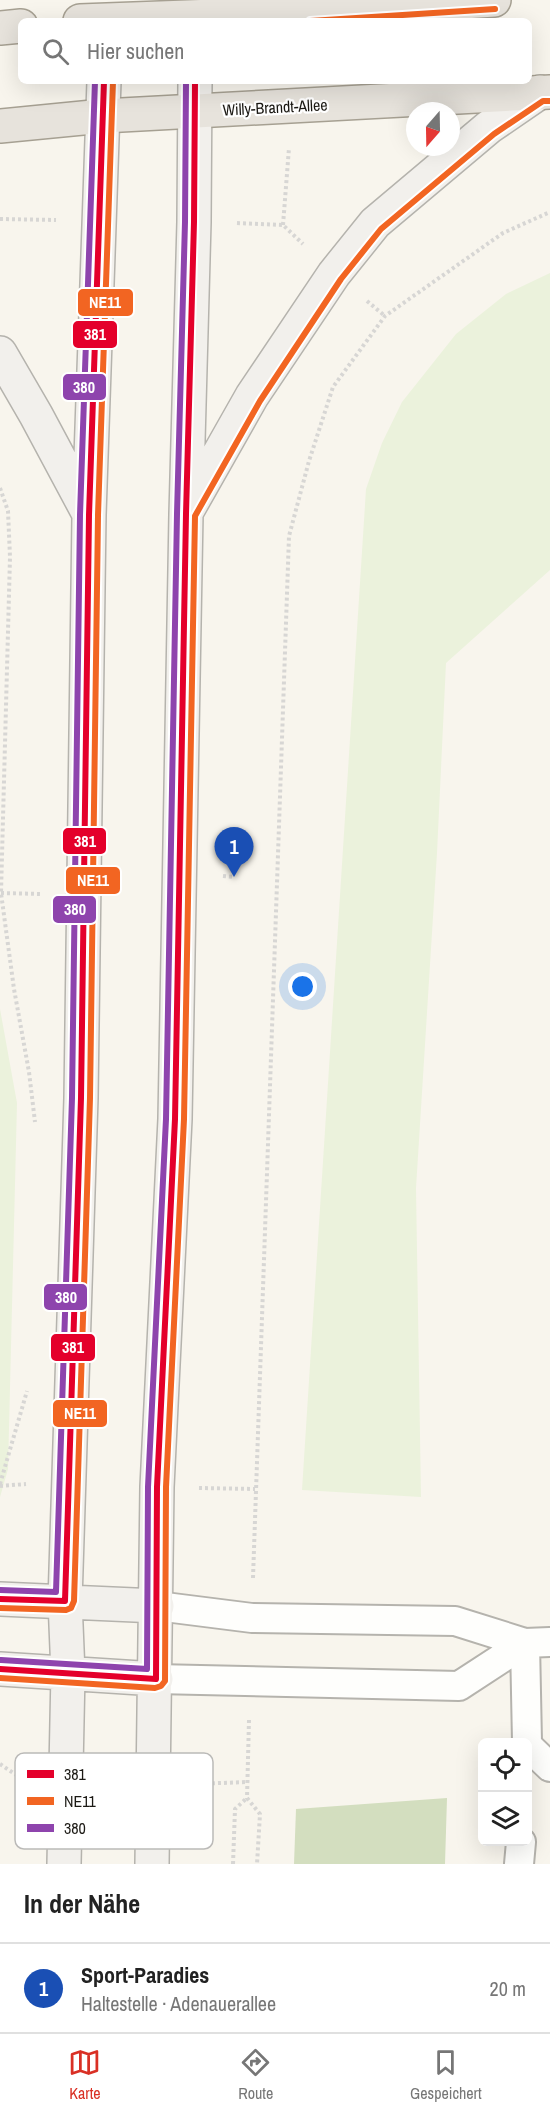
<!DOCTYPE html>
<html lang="de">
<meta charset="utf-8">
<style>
body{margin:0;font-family:"Archivo Narrow",sans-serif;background:#f6f6f6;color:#222}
.controls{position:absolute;right:18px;bottom:18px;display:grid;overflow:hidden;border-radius:9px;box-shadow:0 6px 24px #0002}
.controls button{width:54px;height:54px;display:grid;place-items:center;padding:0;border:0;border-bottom:2px solid #e0e0e0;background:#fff;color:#222;font:30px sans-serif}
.compass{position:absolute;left:406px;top:102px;width:54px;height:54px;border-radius:50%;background:#fff;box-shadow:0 6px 24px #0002;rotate:200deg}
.you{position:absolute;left:303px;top:987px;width:21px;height:21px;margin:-15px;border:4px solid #fff;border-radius:50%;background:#1a73e8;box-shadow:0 0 0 9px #1a73e833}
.badge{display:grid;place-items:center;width:39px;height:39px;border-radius:50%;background:#d93025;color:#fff;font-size:20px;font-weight:700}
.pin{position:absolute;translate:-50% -50px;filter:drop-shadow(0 2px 3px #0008)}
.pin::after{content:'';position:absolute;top:32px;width:21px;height:18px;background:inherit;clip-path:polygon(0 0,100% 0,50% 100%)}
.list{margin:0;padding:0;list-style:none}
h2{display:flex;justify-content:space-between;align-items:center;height:78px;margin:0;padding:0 24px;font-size:26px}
h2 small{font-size:20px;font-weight:400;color:#767676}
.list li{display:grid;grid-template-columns:39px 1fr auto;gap:18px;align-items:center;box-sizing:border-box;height:90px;padding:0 24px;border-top:2px solid #e0e0e0}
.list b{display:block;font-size:22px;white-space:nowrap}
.list p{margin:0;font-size:20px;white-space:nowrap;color:#767676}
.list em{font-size:20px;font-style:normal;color:#767676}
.icon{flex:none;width:33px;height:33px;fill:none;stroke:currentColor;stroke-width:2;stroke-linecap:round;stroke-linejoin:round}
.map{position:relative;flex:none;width:550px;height:1864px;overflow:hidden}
.search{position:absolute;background:#fff;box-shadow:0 6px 24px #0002;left:18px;right:18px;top:18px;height:66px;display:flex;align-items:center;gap:15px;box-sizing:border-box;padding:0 21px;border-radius:9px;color:#767676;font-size:22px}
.sheet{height:168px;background:#fff}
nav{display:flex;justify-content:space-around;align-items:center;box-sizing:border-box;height:84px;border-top:2px solid #e0e0e0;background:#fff;font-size:16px;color:#767676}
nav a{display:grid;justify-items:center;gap:3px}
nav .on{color:#d93025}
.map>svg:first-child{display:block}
.green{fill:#ebf2dc}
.forest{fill:#d3debf}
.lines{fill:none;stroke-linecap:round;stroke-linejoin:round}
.lane-casing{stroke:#b5b3ad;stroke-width:32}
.secondary-casing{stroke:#b5b3ad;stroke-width:36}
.primary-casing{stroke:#a6a092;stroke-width:36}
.path{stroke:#d7d6d4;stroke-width:4;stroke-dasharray:3 3;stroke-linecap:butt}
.lane{stroke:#fefefc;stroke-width:28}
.secondary{stroke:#f2f0ec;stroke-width:33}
.primary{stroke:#e7e3dc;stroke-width:33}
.bus-1-casing{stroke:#fff;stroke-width:10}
.bus-2-casing{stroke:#fff;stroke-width:10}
.bus-3-casing{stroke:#fff;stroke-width:10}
.bus-1{stroke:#e4002b;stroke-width:6}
.bus-2{stroke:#f26522;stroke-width:6}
.bus-3{stroke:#8e44ad;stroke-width:6}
.labels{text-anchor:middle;stroke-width:4.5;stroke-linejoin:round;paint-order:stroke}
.street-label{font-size:16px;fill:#1b1914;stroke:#fff}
.key{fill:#fff;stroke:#bbbab8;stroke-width:1.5}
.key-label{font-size:16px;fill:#1b1914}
.line-badge{stroke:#fff;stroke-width:2}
.badge-label{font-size:16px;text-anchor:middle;font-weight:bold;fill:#fff}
</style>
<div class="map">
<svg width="550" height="1864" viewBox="0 0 550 1864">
<rect width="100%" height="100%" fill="#f8f5ed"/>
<path class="green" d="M 550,273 L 550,570 L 446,663 L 437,853 L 416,1188 L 421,1497 L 302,1490 L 366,489 L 382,443 L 402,402 L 456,334 L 506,294 Z
M 0,1009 L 17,1103 L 8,1469 L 0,1497 Z"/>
<path class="forest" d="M 447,1798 L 445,1864 L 294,1864 L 296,1809 Z"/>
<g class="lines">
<defs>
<path id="lane" d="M 157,1606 L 252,1618 L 455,1621 L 525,1643 L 550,1642
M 525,1643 L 527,1742
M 156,1679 L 459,1686 L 525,1643
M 528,1746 L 550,1767
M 519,1864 L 521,1842"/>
<path id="secondary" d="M 0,353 L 36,415 L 89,514
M 188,509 L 252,396 L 334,274 L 375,223 L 489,127 L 540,92
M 0,1599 L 157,1606
M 0,1669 L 156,1679
M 64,1864 L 68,1673 L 65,1601 L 81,1098 L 89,515 L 104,81
M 152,1864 L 157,1487 L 175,1119 L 186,514 L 194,222 L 195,81"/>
<path id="primary" d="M 80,21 L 294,13 L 494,0
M 0,28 L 21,26
M 0,126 L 103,116 L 550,92"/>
</defs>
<use href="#lane" class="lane-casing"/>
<use href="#secondary" class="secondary-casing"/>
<use href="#primary" class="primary-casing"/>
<path class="path" d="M 0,219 L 56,220
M 237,223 L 283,225 L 303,244
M 283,225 L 289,148
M 367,301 L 385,316
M 0,488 L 8,511 L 10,557 L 1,893 L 14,989 L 29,1072 L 35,1122
M 223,876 L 234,877
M 1,893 L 41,894
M 0,1484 L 27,1391
M 0,1486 L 26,1484
M 199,1488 L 255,1489
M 253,1578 L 289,536 L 309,461 L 333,387 L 385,316 L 503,233 L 550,212
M 249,1720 L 247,1798 L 260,1814 L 257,1864
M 0,1764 L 22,1779
M 194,1784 L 248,1782
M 233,1864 L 235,1809 L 247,1798"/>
<use href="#lane" class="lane"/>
<use href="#secondary" class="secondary"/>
<use href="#primary" class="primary"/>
<defs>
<path id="bus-1" d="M 0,1599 L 65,1601
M 65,1601 L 81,1098 L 89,515 L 104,81
M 0,1669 L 156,1679
M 156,1679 L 157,1487 L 175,1119 L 186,514 L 194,222 L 195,81"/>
<path id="bus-2" d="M 310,21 L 495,9
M 0,1608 L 66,1610 L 71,1608 L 74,1601 L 90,1098 L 98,515 L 113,81
M 0,1678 L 155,1688 L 161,1686 L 165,1681 L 166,1487 L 184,1119 L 195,516 L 260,401 L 341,279 L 381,229 L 494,134 L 543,101 L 550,101"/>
<path id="bus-3" d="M 0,1590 L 56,1592 L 72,1098 L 80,515 L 95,81
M 1,1660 L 147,1669 L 148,1487 L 166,1119 L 177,514 L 185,222 L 186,81"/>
</defs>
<use href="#bus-1" class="bus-1-casing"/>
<use href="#bus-2" class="bus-2-casing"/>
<use href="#bus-3" class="bus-3-casing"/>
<use href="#bus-1" class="bus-1"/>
<use href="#bus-2" class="bus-2"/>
<use href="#bus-3" class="bus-3"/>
</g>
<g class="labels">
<g class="street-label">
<text transform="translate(275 107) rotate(-3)" y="6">Willy-Brandt-Allee</text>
</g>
</g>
<rect x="15" y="1753" width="198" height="96" rx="9" class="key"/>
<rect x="27" y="1770" width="27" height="8" fill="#e4002b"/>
<rect x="27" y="1797" width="27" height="8" fill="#f26522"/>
<rect x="27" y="1824" width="27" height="8" fill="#8e44ad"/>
<g class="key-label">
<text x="64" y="1780">381</text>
<text x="64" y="1807">NE11</text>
<text x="64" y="1834">380</text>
</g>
<g class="line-badge">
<rect x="77" y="288" width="57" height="29" rx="6" fill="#f26522"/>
<rect x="72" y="320" width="46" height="29" rx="6" fill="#e4002b"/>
<rect x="62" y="373" width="45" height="28" rx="6" fill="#8e44ad"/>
<rect x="62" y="827" width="45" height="28" rx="6" fill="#e4002b"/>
<rect x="65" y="866" width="56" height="29" rx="6" fill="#f26522"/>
<rect x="52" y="895" width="45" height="29" rx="6" fill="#8e44ad"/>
<rect x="43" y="1283" width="45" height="28" rx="6" fill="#8e44ad"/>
<rect x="50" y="1333" width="46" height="29" rx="6" fill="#e4002b"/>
<rect x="52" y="1399" width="56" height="29" rx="6" fill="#f26522"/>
</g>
<g class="badge-label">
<text x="105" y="308">NE11</text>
<text x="95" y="340">381</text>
<text x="84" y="393">380</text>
<text x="85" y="847">381</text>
<text x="93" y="886">NE11</text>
<text x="75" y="915">380</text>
<text x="66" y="1303">380</text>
<text x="73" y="1353">381</text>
<text x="80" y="1419">NE11</text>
</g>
</svg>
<div class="controls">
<button><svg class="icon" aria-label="locate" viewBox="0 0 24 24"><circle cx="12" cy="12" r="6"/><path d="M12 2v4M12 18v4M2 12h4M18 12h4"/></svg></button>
<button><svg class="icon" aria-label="layers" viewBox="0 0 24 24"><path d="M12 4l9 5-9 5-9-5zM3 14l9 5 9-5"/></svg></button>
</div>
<svg class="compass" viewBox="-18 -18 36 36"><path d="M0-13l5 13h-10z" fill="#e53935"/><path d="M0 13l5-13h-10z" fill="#767676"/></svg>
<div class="you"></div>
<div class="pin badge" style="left:234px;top:877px;background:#1a4fb4">1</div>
<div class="search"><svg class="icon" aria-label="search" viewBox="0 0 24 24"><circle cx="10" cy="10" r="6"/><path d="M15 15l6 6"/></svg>Hier suchen</div>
</div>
<section class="sheet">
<h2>In der Nähe<small></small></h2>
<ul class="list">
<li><span class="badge" style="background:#1a4fb4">1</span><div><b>Sport-Paradies</b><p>Haltestelle · Adenauerallee</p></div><em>20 m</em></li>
</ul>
</section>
<nav>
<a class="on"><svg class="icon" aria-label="map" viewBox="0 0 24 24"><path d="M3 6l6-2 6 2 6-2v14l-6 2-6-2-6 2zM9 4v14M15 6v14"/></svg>Karte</a>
<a><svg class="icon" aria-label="directions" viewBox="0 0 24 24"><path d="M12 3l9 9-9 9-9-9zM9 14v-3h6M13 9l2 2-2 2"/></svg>Route</a>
<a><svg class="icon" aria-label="saved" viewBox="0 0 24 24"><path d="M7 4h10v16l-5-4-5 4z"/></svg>Gespeichert</a>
</nav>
